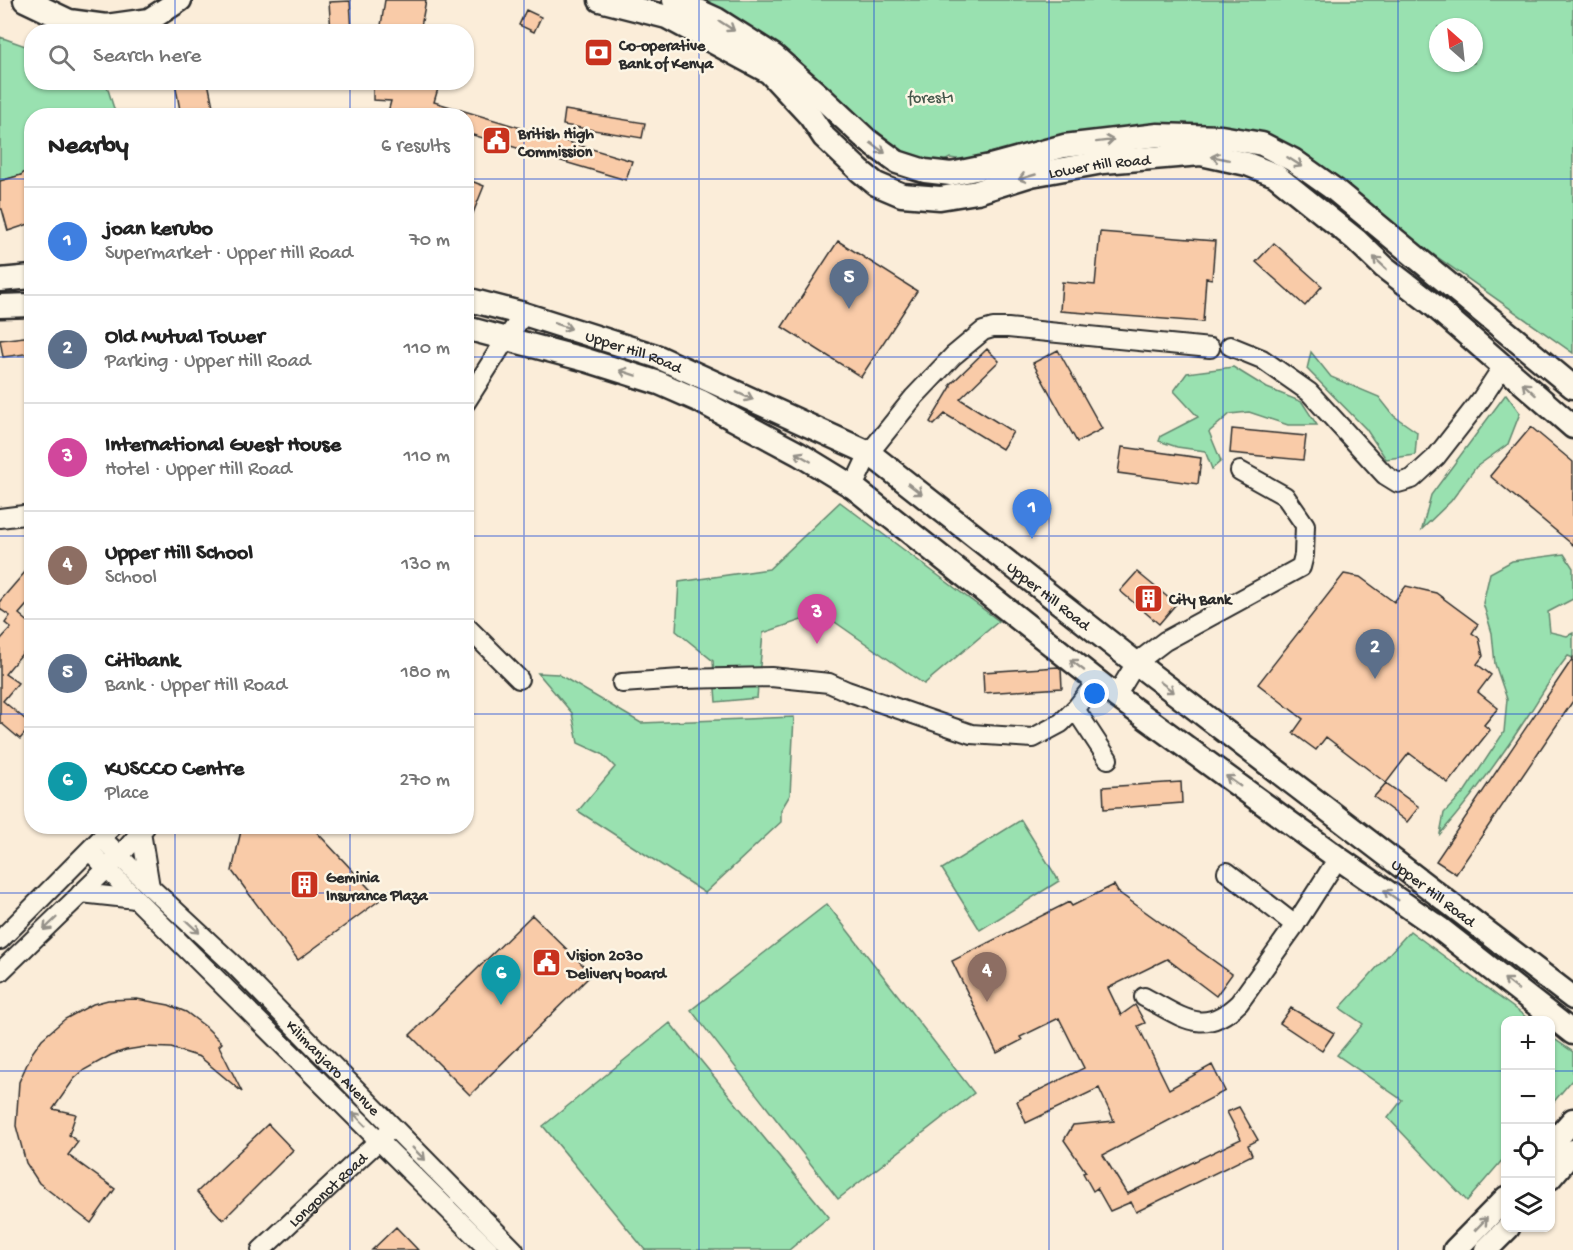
<!DOCTYPE html>
<meta charset="utf-8">
<style>
body{margin:0;font-family:"Gochi Hand",sans-serif;background:#f6f6f6;color:#222}
.controls{position:absolute;right:18px;bottom:18px;display:grid;overflow:hidden;border-radius:12px;box-shadow:0 2px 4px #0004}
.controls button{width:54px;height:54px;display:grid;place-items:center;padding:0;border:0;border-bottom:2px solid #e0e0e0;background:#fff;color:#222;font:30px sans-serif}
.compass{position:absolute;left:1429px;top:18px;width:54px;height:54px;border-radius:50%;background:#fff;box-shadow:0 2px 4px #0004;rotate:333deg}
.you{position:absolute;left:1095px;top:694px;width:21px;height:21px;margin:-15px;border:4px solid #fff;border-radius:50%;background:#1a73e8;box-shadow:0 0 0 9px #1a73e833}
.badge{display:grid;place-items:center;width:39px;height:39px;border-radius:50%;background:#c8321e;color:#fff;font-size:20px;font-weight:700}
.pin{position:absolute;translate:-50% -50px;filter:drop-shadow(0 2px 3px #0008)}
.pin::after{content:'';position:absolute;top:32px;width:21px;height:18px;background:inherit;clip-path:polygon(0 0,100% 0,50% 100%)}
.list{margin:0;padding:0;list-style:none}
h2{display:flex;justify-content:space-between;align-items:center;height:78px;margin:0;padding:0 24px;font-size:26px}
h2 small{font-size:20px;font-weight:400;color:#767676}
.list li{display:grid;grid-template-columns:39px 1fr auto;gap:18px;align-items:center;box-sizing:border-box;height:108px;padding:0 24px;border-top:2px solid #e0e0e0}
.list b{display:block;font-size:22px;white-space:nowrap}
.list p{margin:0;font-size:20px;white-space:nowrap;color:#767676}
.list em{font-size:20px;font-style:normal;color:#767676}
.icon{flex:none;width:33px;height:33px;fill:none;stroke:currentColor;stroke-width:2;stroke-linecap:round;stroke-linejoin:round}
.map{position:relative;flex:none;width:1573px;height:1250px;overflow:hidden}
.search{position:absolute;background:#fff;box-shadow:0 2px 4px #0004;left:24px;top:24px;width:450px;height:66px;display:flex;align-items:center;gap:15px;box-sizing:border-box;padding:0 21px;border-radius:24px;color:#767676;font-size:22px}
.panel{position:absolute;background:#fff;box-shadow:0 2px 4px #0004;left:24px;top:108px;width:450px;height:726px;border-radius:24px}
.map>svg:first-child{display:block}
.green{fill:#99e1b0;stroke:#62866e;stroke-width:1.5;fill-rule:evenodd}
.building{fill:#f9cba8;stroke:#2b2b2b;stroke-width:1.5}
.lines{fill:none;stroke-linecap:round;stroke-linejoin:round}
.minor-casing{stroke:#2b2b2b;stroke-width:22}
.tertiary-casing{stroke:#2b2b2b;stroke-width:27}
.minor{stroke:#fcf5e5;stroke-width:18}
.tertiary{stroke:#fcf5e5;stroke-width:22}
.oneway{stroke:#949088}
.grid{fill:none;stroke:#1d4ed8;stroke-width:1.5;stroke-opacity:0.55}
.labels{text-anchor:middle;stroke-width:5;stroke-linejoin:round;paint-order:stroke}
.poi-label{font-size:16px;font-weight:bold;fill:#2b2b2b;stroke:#fcf5e5;text-anchor:start}
.park-label{font-size:16px;fill:#46584c;stroke:#fcf5e5}
.street-label{font-size:16px;fill:#2b2b2b;stroke:#fcf5e5}
</style>
<div class="map">
<svg width="1573" height="1250" viewBox="0 0 1573 1250">
<rect width="100%" height="100%" fill="#fbedd9"/>
<filter id="ink" filterUnits="userSpaceOnUse"><feTurbulence type="fractalNoise" baseFrequency=".0167" numOctaves="2"/><feDisplacementMap in="SourceGraphic" scale="12" xChannelSelector="R" yChannelSelector="G"/><feConvolveMatrix kernelMatrix="1 2 1 2 8 2 1 2 1" color-interpolation-filters="sRGB"/></filter>
<g filter="url(#ink)">
<path class="green" d="M 669,0 L 1573,0 L 1573,353 L 1267,137 L 976,162 L 950,158 L 935,166 L 908,162 L 878,132 L 853,122 ZM 1438,27 L 1474,27 L 1474,63 L 1438,63 Z
M 0,37 L 31,48 L 32,82 L 106,83 L 116,115 L 32,116 L 31,166 L 21,175 L 0,181 Z
M 1311,352 L 1331,377 L 1379,397 L 1394,416 L 1417,432 L 1415,455 L 1386,459 L 1366,429 L 1307,369 Z
M 1233,367 L 1267,388 L 1302,402 L 1317,425 L 1288,425 L 1249,412 L 1230,414 L 1209,432 L 1221,461 L 1212,469 L 1205,451 L 1177,447 L 1159,441 L 1161,436 L 1198,417 L 1174,391 L 1187,373 Z
M 1506,394 L 1520,413 L 1508,444 L 1476,467 L 1451,501 L 1422,529 L 1431,495 Z
M 840,502 L 999,621 L 924,684 L 822,613 L 763,633 L 757,698 L 716,702 L 713,661 L 676,631 L 679,582 L 769,569 Z
M 1564,554 L 1573,568 L 1573,599 L 1548,612 L 1550,632 L 1567,636 L 1573,633 L 1573,658 L 1568,656 C 1553,674 1542,694 1529,714 C 1502,756 1473,796 1440,834 L 1444,813 L 1465,791 L 1504,732 L 1507,699 L 1495,664 L 1492,633 L 1483,603 L 1490,573 L 1512,561 Z
M 538,673 L 558,674 L 641,723 L 794,717 L 790,795 L 781,810 L 781,822 L 705,893 L 578,811 L 615,767 L 602,754 L 578,743 L 572,713 Z
M 1021,820 L 1059,881 L 980,930 L 942,869 Z
M 827,904 L 974,1093 L 838,1199 L 691,1010 Z
M 1410,931 L 1530,1020 L 1506,1020 L 1505,1157 L 1467,1201 L 1388,1118 L 1402,1100 L 1337,1055 L 1363,1024 L 1340,1008 Z
M 670,1023 L 829,1217 L 789,1250 L 645,1250 L 543,1126 Z
M 1550,1036 L 1573,1052 L 1573,1079 L 1551,1105 Z"/>
<path class="building" d="M 385,0 L 426,0 L 420,32 L 380,32 Z
M 350,1 L 352,32 L 331,32 L 329,2 Z
M 526,10 L 541,17 L 534,32 L 519,25 Z
M 175,82 L 208,82 L 215,116 L 181,116 Z
M 373,82 L 440,82 L 434,102 L 632,161 L 626,180 L 466,133 L 466,114 L 387,116 L 391,101 L 373,100 Z
M 565,110 L 645,123 L 642,138 L 563,125 Z
M 32,166 L 32,223 L 8,231 L 2,209 L 0,209 L 0,181 L 21,175 Z
M 466,179 L 484,186 L 467,228 L 466,228 Z
M 1100,232 L 1215,241 L 1212,279 L 1206,278 L 1203,322 L 1060,311 L 1062,282 L 1095,285 Z
M 838,241 L 917,291 L 861,377 L 782,327 Z
M 1274,243 L 1322,286 L 1305,306 L 1256,262 Z
M 32,336 L 32,353 L 3,357 L 0,340 Z
M 987,349 L 999,361 L 960,399 L 1013,432 L 1002,449 L 945,414 L 934,425 L 930,422 L 951,387 L 950,385 Z
M 1058,350 L 1102,429 L 1077,442 L 1033,363 Z
M 1531,427 L 1573,462 L 1573,545 L 1490,476 Z
M 1232,429 L 1306,436 L 1303,460 L 1230,453 Z
M 1122,447 L 1201,458 L 1198,484 L 1118,473 Z
M 32,564 L 32,599 L 19,614 L 32,625 L 32,642 L 5,674 L 18,683 L 3,701 L 32,725 L 20,739 L 0,722 L 0,640 L 11,628 L 5,623 L 10,616 L 0,609 L 0,601 Z
M 1137,572 L 1176,604 L 1159,624 L 1120,591 Z
M 1344,574 L 1360,577 L 1394,602 L 1406,586 L 1436,593 L 1478,624 L 1472,633 L 1479,638 L 1483,656 L 1477,664 L 1491,675 L 1478,692 L 1498,708 L 1484,725 L 1490,730 L 1448,783 L 1409,753 L 1386,783 L 1419,807 L 1407,822 L 1374,797 L 1386,783 L 1326,737 L 1316,750 L 1293,733 L 1303,719 L 1258,684 Z
M 1573,658 L 1573,701 L 1456,874 L 1436,861 Z
M 1058,667 L 1061,669 L 1062,688 L 984,693 L 983,672 Z
M 1181,782 L 1182,803 L 1104,809 L 1103,787 Z
M 242,826 L 311,826 L 380,900 L 298,960 L 232,871 Z
M 1114,885 L 1118,892 L 1232,974 L 1216,996 L 1167,959 L 1108,988 L 1121,1015 L 1135,1005 L 1145,1023 L 1138,1026 L 1169,1089 L 1212,1065 L 1225,1091 L 1103,1155 L 1127,1194 L 1241,1139 L 1227,1112 L 1239,1107 L 1258,1140 L 1248,1145 L 1252,1155 L 1136,1212 L 1131,1202 L 1110,1211 L 1097,1188 L 1093,1191 L 1083,1173 L 1086,1172 L 1064,1140 L 1073,1125 L 1114,1121 L 1099,1088 L 1026,1123 L 1017,1101 L 1084,1068 L 1059,1018 L 1020,1037 L 1022,1040 L 997,1053 L 952,961 L 1069,902 L 1072,906 Z
M 532,915 L 592,974 L 470,1095 L 410,1035 Z
M 137,999 L 169,1005 L 186,1012 L 206,1027 L 222,1043 L 219,1046 L 242,1092 L 200,1057 L 171,1048 L 145,1047 L 126,1050 L 111,1055 L 84,1070 L 74,1079 L 53,1109 L 76,1114 L 69,1135 L 78,1142 L 68,1155 L 115,1189 L 91,1223 L 39,1183 L 26,1163 L 16,1126 L 19,1082 L 32,1053 L 42,1039 L 65,1019 L 93,1004 L 108,1000 Z
M 1291,1008 L 1334,1033 L 1322,1051 L 1280,1023 Z
M 268,1124 L 293,1150 L 223,1220 L 197,1192 Z
M 396,1227 L 418,1250 L 372,1250 Z"/>
<g class="lines">
<defs>
<g id="minor">
<path d="M 1230,346 L 1262,359 L 1309,392 L 1385,475 L 1398,483 L 1412,479 L 1436,457 L 1482,398 L 1503,366"/>
<path d="M 466,402 L 506,339 L 524,314"/>
<path d="M 853,487 L 869,453 L 914,397 L 953,356 L 983,331 L 993,328 L 1008,328 L 1210,348"/>
<path d="M 0,518 L 32,514"/>
<path d="M 466,626 L 519,679"/>
<path d="M 622,683 L 681,679 L 771,677 L 829,683 L 847,691 L 971,734 L 1033,738 L 1061,723 L 1077,707 L 1097,681"/>
<path d="M 1116,696 L 1136,663 L 1165,641 L 1301,567 L 1304,555 L 1305,525 L 1285,496 L 1240,471"/>
<path d="M 1075,709 L 1108,759"/>
<path d="M 141,832 L 150,887"/>
<path id="s1" d="M 102,838 L 150,887 L 236,967 L 514,1250"/>
<path d="M 90,851 L 136,899 L 489,1250"/>
<path d="M 1227,872 L 1295,925"/>
<path d="M 81,893 L 136,899"/>
<path d="M 0,940 L 113,826"/>
<path d="M 0,972 L 119,857 L 146,826"/>
<path d="M 1144,997 C 1181,1016 1203,1038 1239,1003 L 1295,925 L 1338,858"/>
<path id="s2" d="M 261,1250 L 387,1133"/>
</g>
<g id="tertiary">
<path d="M 25,0 L 69,21 L 106,26 L 149,20 L 180,0"/>
<path id="s3" d="M 600,0 L 667,17 L 769,72 L 810,116 L 824,137 L 860,171 L 876,184 L 902,195 L 940,198 L 977,192 L 1031,175 L 1103,162 L 1201,154 L 1247,164 L 1275,175 L 1356,240 L 1384,267 L 1432,304 L 1573,427"/>
<path d="M 674,0 L 716,19 L 774,56 L 822,98 L 867,140 L 897,162 L 925,171 L 951,174 L 990,166 L 1064,146 L 1158,135 L 1221,137 L 1262,144 L 1293,160 L 1335,190 L 1573,387"/>
<path d="M 0,280 L 32,277"/>
<path id="s4" d="M 466,299 L 524,314 L 656,356 L 869,453 L 1136,663 L 1573,998"/>
<path d="M 0,306 L 32,305"/>
<path d="M 466,328 L 586,360 L 659,383 L 700,401 L 799,454 L 853,487 L 1116,696 L 1338,858 L 1439,928 L 1573,1033"/>
<path d="M 1550,1146 L 1573,1120"/>
<path d="M 1550,1178 L 1573,1151"/>
<path d="M 1455,1250 L 1506,1198"/>
<path d="M 1486,1250 L 1508,1228"/>
</g>
</defs>
<use href="#minor" class="minor-casing"/>
<use href="#tertiary" class="tertiary-casing"/>
<use href="#minor" class="minor"/>
<use href="#tertiary" class="tertiary"/>
</g>
<defs><path id="oneway-shaft" d="M-6 0H5M1.5-3L5.5 0L1.5 3" fill="none" stroke-width="1.6" stroke-linecap="round" stroke-linejoin="round" transform="scale(1.5)"/></defs>
<g class="oneway">
<use href="#oneway-shaft" transform="translate(727 26) rotate(33)"/>
<use href="#oneway-shaft" transform="translate(1105 141) rotate(-7)"/>
<use href="#oneway-shaft" transform="translate(878 148) rotate(36)"/>
<use href="#oneway-shaft" transform="translate(1220 158) rotate(-168)"/>
<use href="#oneway-shaft" transform="translate(1295 162) rotate(32)"/>
<use href="#oneway-shaft" transform="translate(1027 177) rotate(164)"/>
<use href="#oneway-shaft" transform="translate(1380 263) rotate(-137)"/>
<use href="#oneway-shaft" transform="translate(563 326) rotate(18)"/>
<use href="#oneway-shaft" transform="translate(628 373) rotate(-162)"/>
<use href="#oneway-shaft" transform="translate(1529 389) rotate(-138)"/>
<use href="#oneway-shaft" transform="translate(745 396) rotate(24)"/>
<use href="#oneway-shaft" transform="translate(803 457) rotate(-150)"/>
<use href="#oneway-shaft" transform="translate(915 489) rotate(38)"/>
<use href="#oneway-shaft" transform="translate(1077 665) rotate(-142)"/>
<use href="#oneway-shaft" transform="translate(1167 687) rotate(37)"/>
<use href="#oneway-shaft" transform="translate(1233 781) rotate(-144)"/>
<use href="#oneway-shaft" transform="translate(1391 895) rotate(-145)"/>
<use href="#oneway-shaft" transform="translate(50 924) rotate(136)"/>
<use href="#oneway-shaft" transform="translate(193 927) rotate(43)"/>
<use href="#oneway-shaft" transform="translate(1511 984) rotate(-142)"/>
<use href="#oneway-shaft" transform="translate(359 1119) rotate(-135)"/>
<use href="#oneway-shaft" transform="translate(419 1154) rotate(45)"/>
<use href="#oneway-shaft" transform="translate(1481 1224) rotate(-46)"/>
</g>
</g>
<path class="grid" d="M 175,0 L 175,32M 350,0 L 350,32M 524,0 L 524,1250M 699,0 L 699,1250M 874,0 L 874,1250M 1049,0 L 1049,1250M 1223,0 L 1223,1250M 1398,0 L 1398,1250M 175,82 L 175,116M 350,82 L 350,116M 0,179 L 32,179M 466,179 L 1573,179M 0,357 L 32,357M 466,357 L 1573,357M 0,536 L 32,536M 466,536 L 1573,536M 0,714 L 32,714M 466,714 L 1573,714M 175,826 L 175,1250M 350,826 L 350,1250M 0,893 L 1573,893M 0,1071 L 1506,1071M 1550,1071 L 1573,1071"/>
<defs>
<symbol id="bank-square" viewBox="-11 -11 22 22"><rect x="-9" y="-9" width="18" height="18" rx="4" fill="#c8321e" stroke="#fcf5e5"/><path d="M-6-4H6V4H-6ZM0-2.3a2.3 2.3 0 1 0 0 4.6a2.3 2.3 0 1 0 0-4.6Z" fill="#fff"/></symbol>
<symbol id="civic-square" viewBox="-11 -11 22 22"><rect x="-9" y="-9" width="18" height="18" rx="4" fill="#c8321e" stroke="#fcf5e5"/><path d="M-.6-6.5H3V-4.5H.6V-3L4-1V1h2V6H-6V1h2V-1L-.6-3ZM-1.2 2.5V6h2.4V2.5Z" fill="#fff"/></symbol>
<symbol id="building-square" viewBox="-11 -11 22 22"><rect x="-9" y="-9" width="18" height="18" rx="4" fill="#c8321e" stroke="#fcf5e5"/><path d="M-4-6H4V6H1V3H-1V6H-4ZM-2.5-4.3h1.7v1.8h-1.7ZM.8-4.3h1.7v1.8H.8ZM-2.5-1h1.7V.8h-1.7ZM.8-1h1.7V.8H.8Z" fill="#fff"/></symbol>
</defs>
<g fill-rule="evenodd">
<use href="#bank-square" x="582" y="36" width="33" height="33"/>
<use href="#civic-square" x="480" y="124" width="33" height="33"/>
<use href="#building-square" x="1132" y="582" width="33" height="33"/>
<use href="#building-square" x="288" y="868" width="33" height="33"/>
<use href="#civic-square" x="530" y="946" width="33" height="33"/>
</g>
<g class="labels">
<g class="poi-label">
<text x="619" y="50">Co-operative<tspan x="619" dy="18">Bank of Kenya</tspan></text>
<text x="518" y="138">British High<tspan x="518" dy="18">Commission</tspan></text>
<text x="1169" y="604">City Bank</text>
<text x="326" y="882">Geminia<tspan x="326" dy="18">Insurance Plaza</tspan></text>
<text x="567" y="960">Vision 2030<tspan x="567" dy="18">Delivery board</tspan></text>
</g>
<g class="park-label">
<text x="931" y="102">forest1</text>
</g>
<g class="street-label">
<text dy="6" stroke="none"><textPath href="#s3" startOffset="570">Lower Hill Road</textPath></text>
<text dy="6" stroke="none"><textPath href="#s4" startOffset="176">Upper Hill Road</textPath></text>
<text dy="6" stroke="none"><textPath href="#s4" startOffset="662">Upper Hill Road</textPath></text>
<text dy="6" stroke="none"><textPath href="#s4" startOffset="1148">Upper Hill Road</textPath></text>
<text dy="6" stroke="none"><textPath href="#s1" startOffset="326">Kilimanjaro Avenue</textPath></text>
<text dy="6" stroke="none"><textPath href="#s2" startOffset="90">Longonot Road</textPath></text>
</g>
</g>
</svg>
<div class="controls">
<button>+</button>
<button>−</button>
<button><svg class="icon" aria-label="locate" viewBox="0 0 24 24"><circle cx="12" cy="12" r="6"/><path d="M12 2v4M12 18v4M2 12h4M18 12h4"/></svg></button>
<button><svg class="icon" aria-label="layers" viewBox="0 0 24 24"><path d="M12 4l9 5-9 5-9-5zM3 14l9 5 9-5"/></svg></button>
</div>
<svg class="compass" viewBox="-18 -18 36 36"><path d="M0-13l5 13h-10z" fill="#e53935"/><path d="M0 13l5-13h-10z" fill="#767676"/></svg>
<div class="you"></div>
<div class="pin badge" style="left:1032px;top:539px;background:#3f7fe0">1</div>
<div class="pin badge" style="left:1375px;top:679px;background:#5c6f8a">2</div>
<div class="pin badge" style="left:817px;top:644px;background:#d1479c">3</div>
<div class="pin badge" style="left:987px;top:1002px;background:#8d6e63">4</div>
<div class="pin badge" style="left:849px;top:309px;background:#5c6f8a">5</div>
<div class="pin badge" style="left:501px;top:1005px;background:#0f9aa8">6</div>
<div class="search"><svg class="icon" aria-label="search" viewBox="0 0 24 24"><circle cx="10" cy="10" r="6"/><path d="M15 15l6 6"/></svg>Search here</div>
<section class="panel">
<h2>Nearby<small>6 results</small></h2>
<ul class="list">
<li><span class="badge" style="background:#3f7fe0">1</span><div><b>joan kerubo</b><p>Supermarket · Upper Hill Road</p></div><em>70 m</em></li>
<li><span class="badge" style="background:#5c6f8a">2</span><div><b>Old Mutual Tower</b><p>Parking · Upper Hill Road</p></div><em>110 m</em></li>
<li><span class="badge" style="background:#d1479c">3</span><div><b>International Guest House</b><p>Hotel · Upper Hill Road</p></div><em>110 m</em></li>
<li><span class="badge" style="background:#8d6e63">4</span><div><b>Upper Hill School</b><p>School</p></div><em>130 m</em></li>
<li><span class="badge" style="background:#5c6f8a">5</span><div><b>Citibank</b><p>Bank · Upper Hill Road</p></div><em>180 m</em></li>
<li><span class="badge" style="background:#0f9aa8">6</span><div><b>KUSCCO Centre</b><p>Place</p></div><em>270 m</em></li>
</ul>
</section>
</div>
